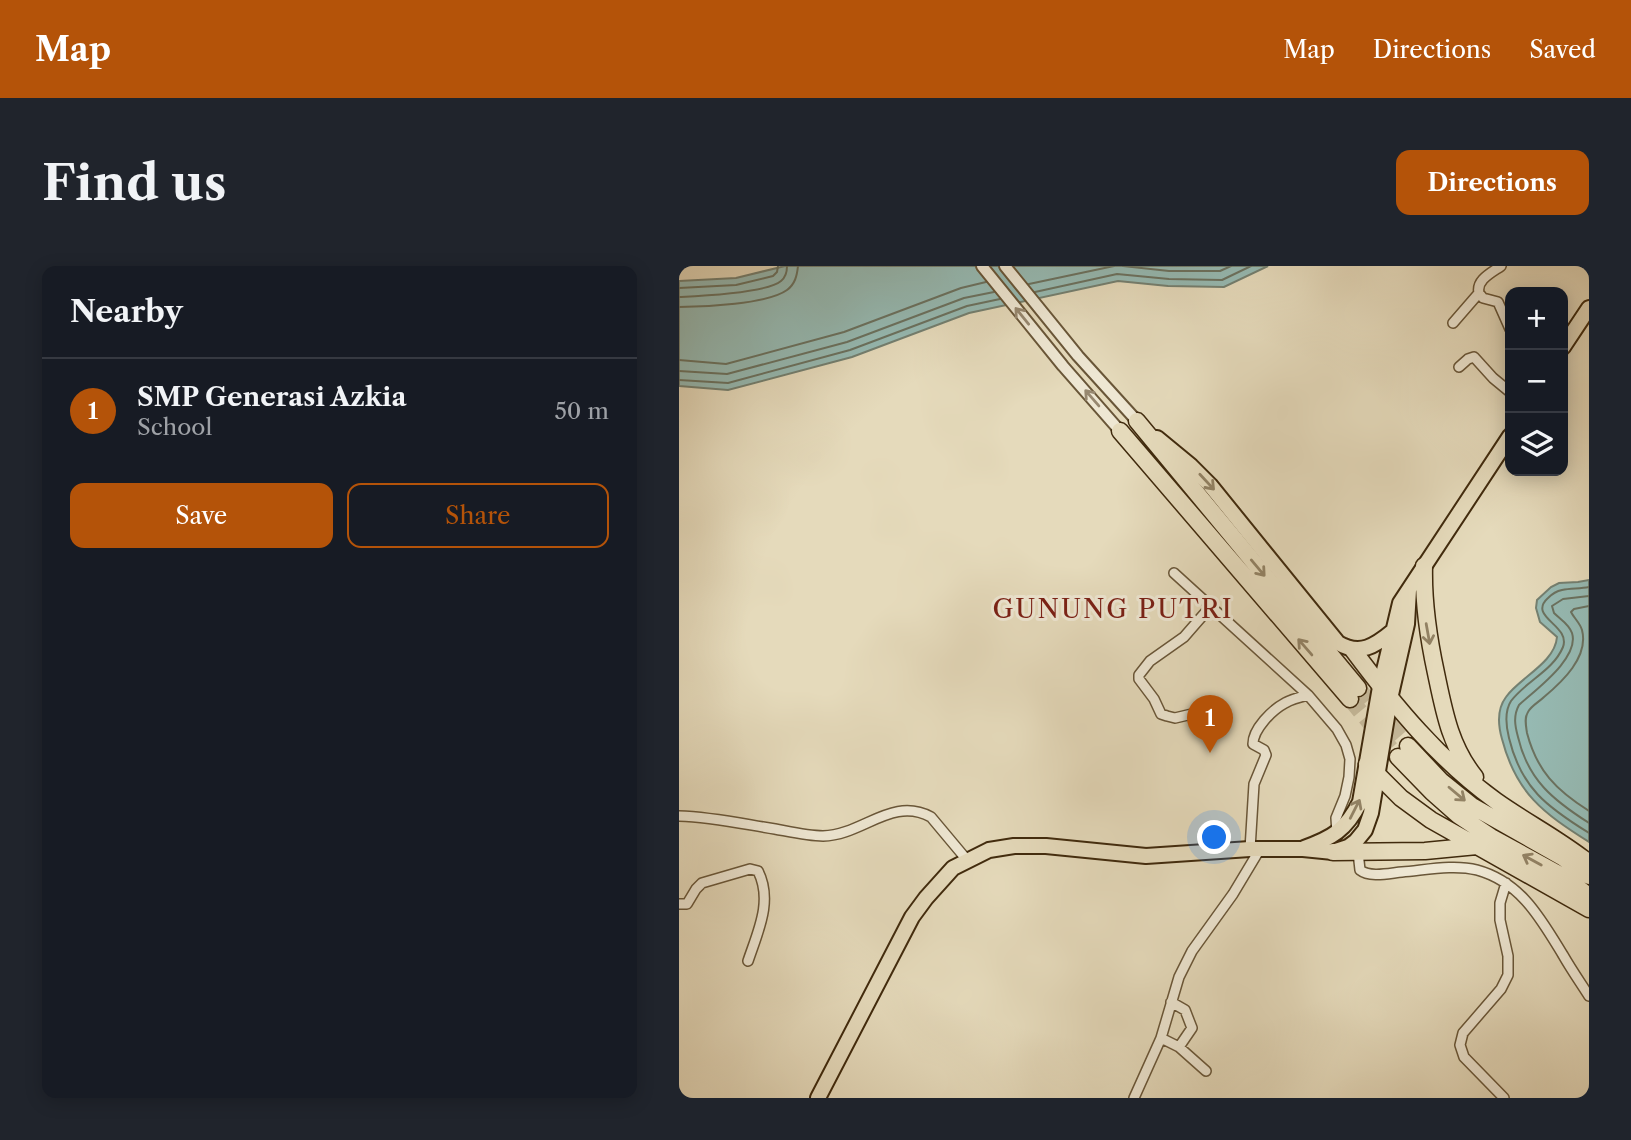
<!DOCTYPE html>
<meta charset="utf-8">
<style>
body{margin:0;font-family:"Libre Caslon Text",serif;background:#20242c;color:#f1f3f6}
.controls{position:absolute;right:21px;top:21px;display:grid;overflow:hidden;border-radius:14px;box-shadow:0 4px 18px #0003}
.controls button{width:63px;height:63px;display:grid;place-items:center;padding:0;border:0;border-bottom:2px solid #363941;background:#171b24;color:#f1f3f6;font:35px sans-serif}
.you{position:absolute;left:536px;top:572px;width:24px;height:24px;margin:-18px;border:5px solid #fff;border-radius:50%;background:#1a73e8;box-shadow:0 0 0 10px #1a73e833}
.badge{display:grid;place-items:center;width:46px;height:46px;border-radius:50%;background:#b45309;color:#fff;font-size:23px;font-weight:700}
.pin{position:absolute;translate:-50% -58px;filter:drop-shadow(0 2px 4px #0008)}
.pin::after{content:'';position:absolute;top:37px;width:24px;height:21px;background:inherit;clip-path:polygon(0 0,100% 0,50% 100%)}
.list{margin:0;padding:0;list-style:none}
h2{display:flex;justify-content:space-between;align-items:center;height:91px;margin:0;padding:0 28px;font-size:30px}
h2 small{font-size:23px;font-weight:400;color:#9ea1a6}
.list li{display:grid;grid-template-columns:46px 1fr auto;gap:21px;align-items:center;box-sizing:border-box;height:105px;padding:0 28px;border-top:2px solid #363941}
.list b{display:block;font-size:26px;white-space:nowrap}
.list p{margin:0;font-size:23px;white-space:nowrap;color:#9ea1a6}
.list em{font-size:23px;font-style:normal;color:#9ea1a6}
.actions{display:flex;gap:14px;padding:21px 28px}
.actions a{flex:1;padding:16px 0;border:2px solid #b45309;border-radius:14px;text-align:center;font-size:24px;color:#b45309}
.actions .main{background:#b45309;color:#fff}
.icon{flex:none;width:38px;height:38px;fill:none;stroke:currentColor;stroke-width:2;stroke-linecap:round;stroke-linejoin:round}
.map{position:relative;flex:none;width:910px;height:832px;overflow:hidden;border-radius:14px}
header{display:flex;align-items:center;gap:42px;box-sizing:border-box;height:98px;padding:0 35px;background:#b45309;color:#fff}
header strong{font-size:33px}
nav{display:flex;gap:38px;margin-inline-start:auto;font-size:24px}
.intro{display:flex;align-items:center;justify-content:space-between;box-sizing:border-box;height:168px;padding:0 42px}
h1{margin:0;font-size:49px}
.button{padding:18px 32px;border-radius:14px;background:#b45309;color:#fff;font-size:24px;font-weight:700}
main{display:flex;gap:42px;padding:0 42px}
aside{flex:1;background:#171b24;border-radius:14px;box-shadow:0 4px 18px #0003}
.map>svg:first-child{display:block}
.water{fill:#96bab3;stroke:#748071;stroke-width:2}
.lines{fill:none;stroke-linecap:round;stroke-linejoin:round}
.shore{stroke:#6b7260;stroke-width:2}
.motorway-tunnel{stroke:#c4b798;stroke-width:16;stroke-dasharray:16 8;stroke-linecap:butt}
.minor-casing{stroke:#695638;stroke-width:12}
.tertiary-casing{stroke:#695638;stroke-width:14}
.primary-casing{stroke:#402a0d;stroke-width:18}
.motorway-casing{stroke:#402a0d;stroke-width:19}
.minor{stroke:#eee7d3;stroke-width:9}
.tertiary{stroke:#eee7d3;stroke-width:10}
.primary{stroke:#e5dabb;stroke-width:14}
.motorway{stroke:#e5dabb;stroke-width:16}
.oneway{stroke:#978870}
.oneway2{stroke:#928264}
.labels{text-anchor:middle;stroke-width:6;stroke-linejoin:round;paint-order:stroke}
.quarter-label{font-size:26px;letter-spacing:2px;fill:#7a1f14;stroke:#eee7d3}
</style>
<header>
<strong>Map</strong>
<nav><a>Map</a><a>Directions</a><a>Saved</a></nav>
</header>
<div class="intro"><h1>Find us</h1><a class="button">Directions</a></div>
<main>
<aside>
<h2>Nearby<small></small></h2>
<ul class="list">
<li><span class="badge">1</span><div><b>SMP Generasi Azkia</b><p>School</p></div><em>50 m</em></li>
</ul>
<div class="actions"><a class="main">Save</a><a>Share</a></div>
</aside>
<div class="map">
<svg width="910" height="832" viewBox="0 0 910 832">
<rect width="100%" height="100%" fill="#e5dabb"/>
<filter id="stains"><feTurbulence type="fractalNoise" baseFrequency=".00286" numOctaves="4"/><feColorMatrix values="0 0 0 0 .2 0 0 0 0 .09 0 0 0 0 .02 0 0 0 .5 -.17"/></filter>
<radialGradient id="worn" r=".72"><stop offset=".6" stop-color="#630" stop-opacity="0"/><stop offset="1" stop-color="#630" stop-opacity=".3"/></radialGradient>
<path class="water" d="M 106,0 L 589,0 L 545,21 L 489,20 L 439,15 L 290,47 L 173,91 L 49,124 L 0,120 L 0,15 L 57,12 Z
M 910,314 L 910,576 C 864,547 837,527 823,473 C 819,459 818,443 827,431 C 840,412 876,397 878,371 L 861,356 L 857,342 L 858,334 L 872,321 L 880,317 L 899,316 Z"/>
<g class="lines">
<path class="shore" d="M 444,0 L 490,5 L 541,5 L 552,0
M 350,18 L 435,0
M 0,22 L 57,19 L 94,10 L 98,6 L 99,0
M 356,26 L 438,8 L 490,13 L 543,14 L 572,0
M 0,31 C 20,30 88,27 102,15 C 107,11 108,6 108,0
M 0,41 C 24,41 89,38 108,24 C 116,18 118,10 119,0
M 0,94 L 47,98 L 165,66 L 282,22 L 307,16
M 0,105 L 48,108 L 168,76 L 285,32 L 315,26
M 0,114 L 49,117 L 171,84 L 288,40 L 321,33
M 910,321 C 901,323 892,322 883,324 C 878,325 873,328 869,332 C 848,351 892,359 884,381 C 874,405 847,415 832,435 C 825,446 827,460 830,472 C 842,522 868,541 910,567
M 910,330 L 884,333 L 873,340 L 875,347 C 881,353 890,358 893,367 C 901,392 856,424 840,439 C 834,450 836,460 839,471 C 849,514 874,534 910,557
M 910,340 L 895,343 L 892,346 C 895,352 901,357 903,364 C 910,391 883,416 865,431 C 860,436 852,440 849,446 C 845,452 847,460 848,467 C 858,505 877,524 910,545"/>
<path class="motorway-tunnel" d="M 679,422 L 729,480
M 671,433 L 719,491"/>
<defs>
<path id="minor" d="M 800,27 L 804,32 L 819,36 L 831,63
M 774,57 L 800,27 C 797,14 812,7 822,0
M 780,101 L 789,93 L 795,91 L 814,112 L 831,126
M 495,307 L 629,429 L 658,463 L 667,479 L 671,493 L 670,511 L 666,530 L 657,552 L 658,567
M 530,444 L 496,452 L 488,450 L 482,448 L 475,433 L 460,413 L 460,409 L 471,395 L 505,371 L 532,340
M 0,550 C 33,551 64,558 96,563 C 112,566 129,570 144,570 C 184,569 213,530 252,551 L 288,594
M 571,583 L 575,518 L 587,489 L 585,484 L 574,478 C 574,463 593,444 606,437 C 613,433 621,431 629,429
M 679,586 L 681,604 C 691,612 711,607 723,606 C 747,604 775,598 798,604 C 842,616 862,653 884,689 C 892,703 901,716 910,730
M 0,638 L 8,638 L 17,623 L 23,617 L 71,603 L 79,605 C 94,635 79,665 69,695
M 492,736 L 506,744 L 513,762 L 500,781
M 482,772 L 500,781 L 527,805
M 455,832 L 482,772 L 500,711 L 513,685 L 554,628 L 581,583
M 825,832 L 785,791 L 781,779 L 784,767 L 822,723 L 829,709 L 829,690 L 821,654 L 821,637 L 827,617"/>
<path id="tertiary" d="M 303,0 L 384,100 L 441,165
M 326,0 L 399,90 L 458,155"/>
<path id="primary" d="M 884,81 L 910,42
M 478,172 L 512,200 L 531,219 L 659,377 C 681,390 696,380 714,365
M 625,582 C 653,572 667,564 681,536 L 701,421 L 721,337 L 831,170
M 139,832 L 233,651 L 247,632 L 274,602 L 310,584 L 335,580 L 367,580 L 467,590 L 571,583 L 624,583 L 654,586 L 669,581 L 677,575 L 686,564 L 692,547 L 711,433 L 728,358 L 730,324"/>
<path id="motorway" d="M 458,155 L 679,422
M 441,165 L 671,433
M 745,300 C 744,337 749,370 757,407 C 765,445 771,480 796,511
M 674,384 C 715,439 760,494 817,535 C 848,557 880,573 910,597
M 729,480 L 762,515 L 793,540 L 883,591 L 910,610
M 719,491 L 753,526 L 779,549 L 812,571 L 885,611 L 910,630
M 688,498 L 722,532 L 752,554 L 910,643
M 654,586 L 746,585 L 798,580"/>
</defs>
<use href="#minor" class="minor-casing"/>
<use href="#tertiary" class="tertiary-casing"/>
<use href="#primary" class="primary-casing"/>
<use href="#motorway" class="motorway-casing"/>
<use href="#minor" class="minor"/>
<use href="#tertiary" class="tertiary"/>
<use href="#primary" class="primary"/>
<use href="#motorway" class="motorway"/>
</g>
<defs><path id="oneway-shaft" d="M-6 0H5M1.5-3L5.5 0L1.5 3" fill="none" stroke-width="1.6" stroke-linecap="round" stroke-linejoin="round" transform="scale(1.75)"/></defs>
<g class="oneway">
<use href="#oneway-shaft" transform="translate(343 50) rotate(-129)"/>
<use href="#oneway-shaft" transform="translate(413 132) rotate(-131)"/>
</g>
<g class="oneway2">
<use href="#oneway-shaft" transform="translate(528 216) rotate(47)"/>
<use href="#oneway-shaft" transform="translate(579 302) rotate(50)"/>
<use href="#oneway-shaft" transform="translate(749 368) rotate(80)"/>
<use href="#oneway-shaft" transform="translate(626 381) rotate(-131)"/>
<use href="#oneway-shaft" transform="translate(778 528) rotate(40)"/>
<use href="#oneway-shaft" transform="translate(676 543) rotate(-63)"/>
<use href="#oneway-shaft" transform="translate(853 594) rotate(-151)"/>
</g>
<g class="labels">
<g class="quarter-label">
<text x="434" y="352">GUNUNG PUTRI</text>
</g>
</g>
<rect width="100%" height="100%" filter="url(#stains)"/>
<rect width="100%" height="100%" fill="url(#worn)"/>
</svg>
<div class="controls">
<button>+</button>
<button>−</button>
<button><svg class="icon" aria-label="layers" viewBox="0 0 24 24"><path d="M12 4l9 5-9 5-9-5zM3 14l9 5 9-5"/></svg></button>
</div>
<div class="you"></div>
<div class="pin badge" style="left:531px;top:487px">1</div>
</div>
</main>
